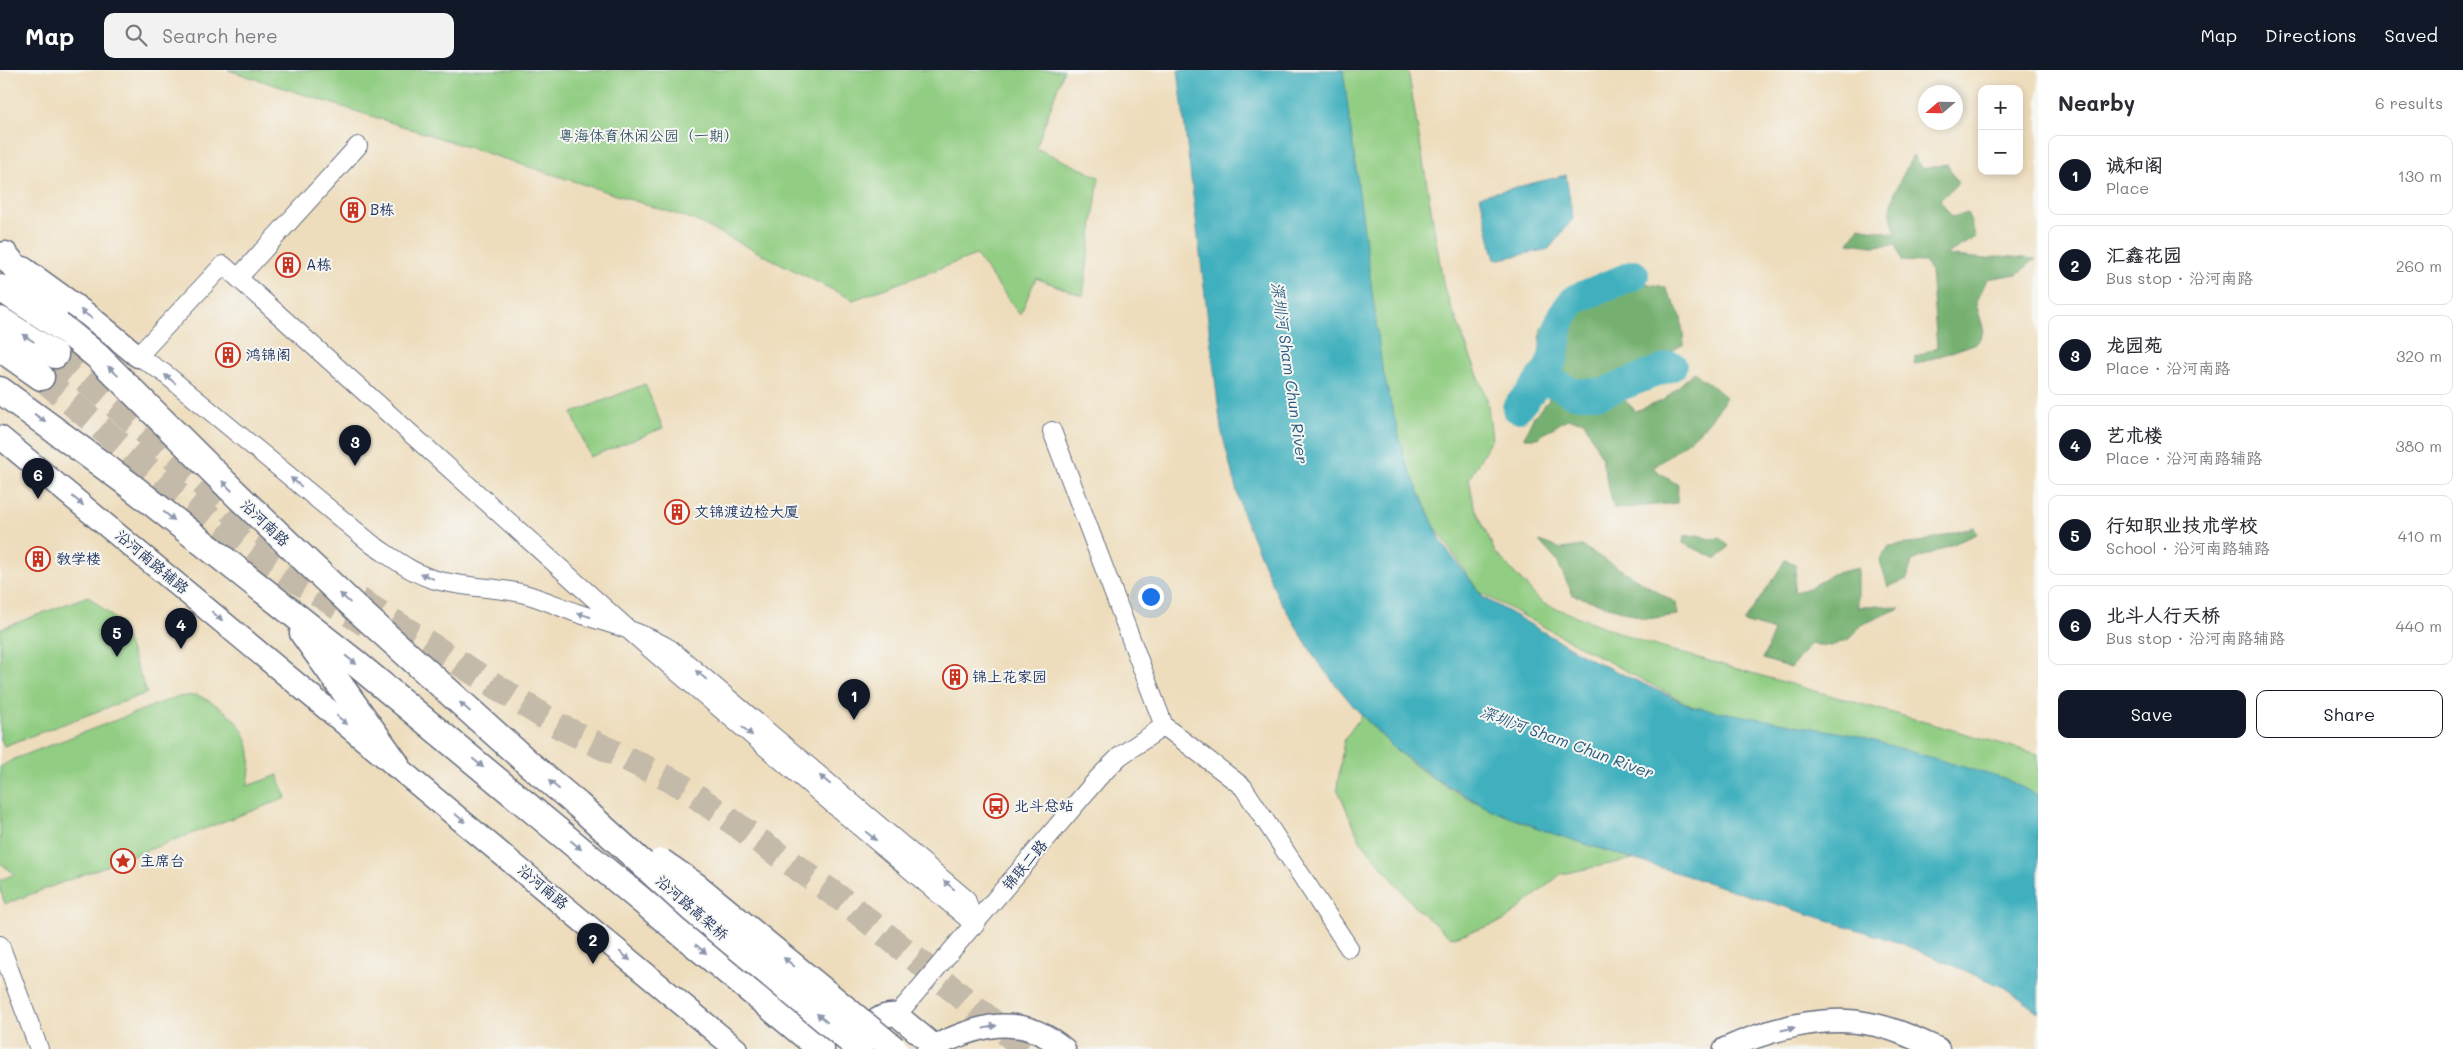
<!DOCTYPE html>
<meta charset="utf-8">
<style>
body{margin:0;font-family:Mali,"LXGW WenKai TC",sans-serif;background:#f2f2f3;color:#2b2b33}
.controls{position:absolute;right:15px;top:15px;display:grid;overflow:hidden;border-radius:10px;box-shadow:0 2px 8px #0003}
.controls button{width:45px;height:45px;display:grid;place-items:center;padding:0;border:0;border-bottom:1px solid #e1e1e2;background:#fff;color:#2b2b33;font:25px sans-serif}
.compass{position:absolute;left:1918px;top:15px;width:45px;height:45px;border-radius:50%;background:#fff;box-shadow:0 2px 8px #0003;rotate:250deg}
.you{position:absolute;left:1150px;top:526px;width:18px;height:18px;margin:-12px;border:4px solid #fff;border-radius:50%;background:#1a73e8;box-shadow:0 0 0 8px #1a73e833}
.badge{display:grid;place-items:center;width:32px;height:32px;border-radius:50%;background:#111827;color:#fff;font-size:16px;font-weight:700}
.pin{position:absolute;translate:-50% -41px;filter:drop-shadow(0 1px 2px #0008)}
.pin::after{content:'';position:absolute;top:26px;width:18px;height:15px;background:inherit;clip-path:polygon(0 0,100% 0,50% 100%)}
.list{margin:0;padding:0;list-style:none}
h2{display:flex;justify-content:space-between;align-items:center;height:65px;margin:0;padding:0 20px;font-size:21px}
h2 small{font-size:16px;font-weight:400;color:#7c7c81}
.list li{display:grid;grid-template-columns:32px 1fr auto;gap:15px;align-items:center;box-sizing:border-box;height:80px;margin:0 10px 10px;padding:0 10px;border:1px solid #e1e1e2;border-radius:10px}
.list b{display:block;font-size:19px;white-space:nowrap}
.list p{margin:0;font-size:16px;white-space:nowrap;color:#7c7c81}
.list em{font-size:16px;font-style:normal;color:#7c7c81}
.actions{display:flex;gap:10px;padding:15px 20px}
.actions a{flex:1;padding:11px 0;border:1px solid #111827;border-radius:10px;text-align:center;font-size:18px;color:#111827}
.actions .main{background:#111827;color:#fff}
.icon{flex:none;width:28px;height:28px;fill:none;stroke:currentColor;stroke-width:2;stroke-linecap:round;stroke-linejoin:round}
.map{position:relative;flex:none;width:2038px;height:979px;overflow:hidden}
header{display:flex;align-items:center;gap:30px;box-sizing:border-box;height:70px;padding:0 25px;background:#111827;color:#fff}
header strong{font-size:24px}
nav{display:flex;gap:28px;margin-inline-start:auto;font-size:18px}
.search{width:350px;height:45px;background:#f2f2f3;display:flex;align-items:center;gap:12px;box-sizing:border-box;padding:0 18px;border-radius:10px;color:#7c7c81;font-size:19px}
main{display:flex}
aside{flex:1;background:#fff}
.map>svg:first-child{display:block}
.green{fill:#91cd82;stroke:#567e70}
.forest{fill:#74b070;stroke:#487067}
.water{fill:#41b0be;stroke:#2e708e}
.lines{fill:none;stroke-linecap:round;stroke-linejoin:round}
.river{stroke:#41b0be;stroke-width:30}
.highway-tunnel{stroke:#c4baa9;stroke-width:26;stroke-dasharray:26 13;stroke-linecap:butt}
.minor-casing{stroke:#656c7f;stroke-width:20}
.major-casing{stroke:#656c7f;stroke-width:25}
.highway-casing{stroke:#656c7f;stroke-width:29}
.minor{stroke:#fff;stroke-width:18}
.major{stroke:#fff;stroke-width:22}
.highway{stroke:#fff;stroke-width:26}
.highway-bridge-casing{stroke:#656c7f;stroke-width:29;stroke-linecap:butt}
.highway-bridge{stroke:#fff;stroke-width:26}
.oneway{fill:#8d97ae}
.labels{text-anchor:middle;stroke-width:4;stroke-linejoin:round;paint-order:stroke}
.park-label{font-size:15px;fill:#385667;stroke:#f6f6f2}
.poi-label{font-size:15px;fill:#1b2f5e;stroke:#f6f6f2;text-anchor:start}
.street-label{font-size:15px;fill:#1b2f5e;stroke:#f6f6f2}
.water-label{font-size:16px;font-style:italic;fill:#285c80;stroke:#f6f6f2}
</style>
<header>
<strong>Map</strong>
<div class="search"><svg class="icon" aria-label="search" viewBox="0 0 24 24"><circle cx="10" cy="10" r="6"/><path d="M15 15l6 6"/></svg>Search here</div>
<nav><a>Map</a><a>Directions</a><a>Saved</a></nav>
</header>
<main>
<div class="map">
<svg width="2038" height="979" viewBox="0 0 2038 979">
<rect width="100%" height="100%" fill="#f6f6f2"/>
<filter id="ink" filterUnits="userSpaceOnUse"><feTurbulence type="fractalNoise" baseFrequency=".02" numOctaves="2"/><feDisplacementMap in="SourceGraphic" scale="10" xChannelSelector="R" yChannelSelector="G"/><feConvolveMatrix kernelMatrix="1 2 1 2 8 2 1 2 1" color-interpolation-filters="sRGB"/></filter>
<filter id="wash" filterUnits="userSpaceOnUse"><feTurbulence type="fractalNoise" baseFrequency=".0096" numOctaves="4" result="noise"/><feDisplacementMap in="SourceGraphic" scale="20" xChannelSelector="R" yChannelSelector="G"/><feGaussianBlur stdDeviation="1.12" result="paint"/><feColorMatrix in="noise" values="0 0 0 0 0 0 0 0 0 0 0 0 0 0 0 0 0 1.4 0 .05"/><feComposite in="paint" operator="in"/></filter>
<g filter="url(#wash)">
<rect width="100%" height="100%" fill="#eeddbc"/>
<path class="green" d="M 228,0 L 1064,0 L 1036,78 L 1099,107 L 1083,226 L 1036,208 L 1020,245 L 976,185 L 853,230 L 694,150 Z
M 1336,0 L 1408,0 L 1444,218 L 1487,329 L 1492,368 L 1469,409 L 1474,435 L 1495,482 L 1542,533 L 1649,574 L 2038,684 L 2038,726 L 2008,710 L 1693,637 L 1479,522 L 1410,420 L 1380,315 Z
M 645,314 L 663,358 L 590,387 L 572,343 Z
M 88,526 L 120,553 L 147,623 L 4,676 L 0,667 L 0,559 Z
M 197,625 C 239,644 259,669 247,716 L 278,705 L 286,728 L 5,834 L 0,819 L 0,810 L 15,804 L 0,793 L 0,697 L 14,689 L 176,627 Z
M 1362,645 C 1372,656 1383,668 1394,678 C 1460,738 1550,763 1634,789 L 1561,804 L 1504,851 L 1451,868 L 1417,839 L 1360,770 L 1337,718 L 1344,670 Z"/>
<path class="forest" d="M 1913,85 L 1922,99 L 1947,94 L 1958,113 L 1940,130 L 1952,147 L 1967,142 L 1976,167 L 1945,185 L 1985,189 L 2000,186 L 2036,189 L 2017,204 L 1987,209 L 1976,234 L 1984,261 L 1977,273 L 1914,295 L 1915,287 L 1937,277 L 1931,201 L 1924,192 L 1902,191 L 1896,174 L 1873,176 L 1849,173 L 1859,157 L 1896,164 L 1890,142 L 1895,121 Z
M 1645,213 L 1665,217 L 1681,246 L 1684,274 L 1624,307 L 1621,327 L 1636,341 L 1664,330 L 1694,302 L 1726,327 C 1709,359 1681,377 1653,398 L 1678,415 L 1677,433 L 1614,439 L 1601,386 L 1584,351 L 1567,349 L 1537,368 L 1524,368 L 1534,346 L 1549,330 L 1539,295 L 1541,258 L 1592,233 Z
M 1974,457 L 1977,464 L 1912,491 L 1907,509 L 1888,517 L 1880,490 L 1889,476 L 1917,473 Z
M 1698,465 L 1709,469 L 1720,468 L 1729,476 L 1717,489 L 1683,473 L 1684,466 Z
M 1539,471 L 1561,479 L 1582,476 L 1676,533 L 1678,545 L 1646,549 L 1573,525 L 1557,491 Z
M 1785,490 L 1796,494 L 1794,522 L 1809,518 L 1832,504 L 1858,498 L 1858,538 L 1876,535 L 1900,538 L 1861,555 L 1851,568 L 1831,576 L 1810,574 L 1791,598 L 1763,589 L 1774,561 L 1744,552 C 1757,531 1773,512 1785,490 Z"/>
<path class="water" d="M 1178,0 L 1343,0 L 1382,297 L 1405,390 L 1442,473 L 1483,527 L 1590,589 L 1693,637 L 1854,665 L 2008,710 L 2038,726 L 2038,942 L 2006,918 L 1900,873 L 1554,764 L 1492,740 L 1434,708 L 1394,678 L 1355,638 L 1319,594 L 1277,525 L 1242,442 L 1221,359 Z
M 1566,105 L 1573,149 L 1549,179 L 1495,190 L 1480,126 Z"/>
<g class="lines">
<path class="river" d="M 1540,309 L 1558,315 L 1573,323 L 1602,323 L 1672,296
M 1517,338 C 1527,326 1539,314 1547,301 C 1562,277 1549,255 1575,229 L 1634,205"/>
</g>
</g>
<g filter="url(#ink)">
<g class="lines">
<path class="highway-tunnel" d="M 55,285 L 131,349 L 236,445 L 275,472
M 41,307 L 163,411 L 261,488 L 366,554
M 359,530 L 559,656 L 679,714 L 844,831 L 1026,979"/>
<defs>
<path id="minor" d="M 238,208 L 358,76
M 1052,361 L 1164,656 L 1243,717 L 1349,878
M 975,855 L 966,829 L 670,579 C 641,561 609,554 577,543 C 557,536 537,526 516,522 C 489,517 462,517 436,510 C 413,504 393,488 373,475 L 164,303 L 138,286 L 223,195 L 238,208 L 630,561 L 663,590 L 975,855
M 0,875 L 39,979
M 897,945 L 1098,708 L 1120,686 L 1164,656"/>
<path id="major" d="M 23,198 L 88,245 L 138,286
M 0,367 L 736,979
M 897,945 L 938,979
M 857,971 C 869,958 877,942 897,945
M 928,979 C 978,956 1018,940 1064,979
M 1725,979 C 1768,960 1823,944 1870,954 C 1894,958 1916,969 1938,979"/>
<path id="highway" d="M 5,185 L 54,244
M 0,218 L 68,262 L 97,286 L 238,426 L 359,541 L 528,693
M 0,250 L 55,285
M 0,278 L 41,307
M 0,320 L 127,413 L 353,591 L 821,979
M 303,563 L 396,694"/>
</defs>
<use href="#minor" class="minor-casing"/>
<use href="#major" class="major-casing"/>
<use href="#highway" class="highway-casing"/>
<use href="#minor" class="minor"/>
<use href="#major" class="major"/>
<use href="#highway" class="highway"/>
<defs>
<path id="highway-bridge" d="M 528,693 L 578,735 L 691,838 L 860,979
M 661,792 L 697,817 L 894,979"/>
</defs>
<use href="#highway-bridge" class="highway-bridge-casing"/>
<use href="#highway-bridge" class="highway-bridge"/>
</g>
<defs><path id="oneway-solid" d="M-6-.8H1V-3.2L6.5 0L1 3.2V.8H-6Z" transform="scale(1.25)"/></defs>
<g class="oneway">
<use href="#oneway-solid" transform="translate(86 244) rotate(-143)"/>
<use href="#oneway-solid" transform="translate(28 268) rotate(-148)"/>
<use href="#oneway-solid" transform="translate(113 301) rotate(-137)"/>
<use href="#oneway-solid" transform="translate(170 309) rotate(-141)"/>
<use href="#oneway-solid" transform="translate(40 348) rotate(36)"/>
<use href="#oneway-solid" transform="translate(296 412) rotate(-141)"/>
<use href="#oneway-solid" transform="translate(227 416) rotate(-135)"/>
<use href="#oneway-solid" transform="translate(78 431) rotate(40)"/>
<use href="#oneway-solid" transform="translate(169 446) rotate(38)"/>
<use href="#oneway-solid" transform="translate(427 506) rotate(-156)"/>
<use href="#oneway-solid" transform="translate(345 528) rotate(-137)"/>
<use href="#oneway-solid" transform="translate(584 545) rotate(-162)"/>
<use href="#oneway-solid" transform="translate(217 546) rotate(40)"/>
<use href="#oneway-solid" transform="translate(351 590) rotate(38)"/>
<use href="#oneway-solid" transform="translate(701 605) rotate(-140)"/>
<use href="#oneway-solid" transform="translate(465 637) rotate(-138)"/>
<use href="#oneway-solid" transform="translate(342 650) rotate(40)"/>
<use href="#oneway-solid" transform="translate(747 661) rotate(40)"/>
<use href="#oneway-solid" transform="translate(478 693) rotate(40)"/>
<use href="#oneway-solid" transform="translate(825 710) rotate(-140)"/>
<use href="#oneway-solid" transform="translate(554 715) rotate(-140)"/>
<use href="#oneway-solid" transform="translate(460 748) rotate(40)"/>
<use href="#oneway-solid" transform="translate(871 766) rotate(40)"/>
<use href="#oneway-solid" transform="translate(576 775) rotate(40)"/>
<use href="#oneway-solid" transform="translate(949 815) rotate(-140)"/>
<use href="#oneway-solid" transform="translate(701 879) rotate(40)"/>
<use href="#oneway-solid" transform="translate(625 886) rotate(40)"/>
<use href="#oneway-solid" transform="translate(789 892) rotate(-141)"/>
<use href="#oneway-solid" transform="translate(822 948) rotate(-140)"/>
<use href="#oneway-solid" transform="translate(990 957) rotate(-13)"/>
<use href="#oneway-solid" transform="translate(1788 959) rotate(-12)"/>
</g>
</g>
<defs>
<symbol id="building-ring" viewBox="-11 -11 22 22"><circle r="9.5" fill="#f6f6f2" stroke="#c8321e" stroke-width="1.5"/><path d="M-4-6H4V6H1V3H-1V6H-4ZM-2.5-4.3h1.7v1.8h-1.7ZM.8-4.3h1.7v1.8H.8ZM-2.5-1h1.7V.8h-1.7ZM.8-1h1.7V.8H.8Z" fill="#c8321e"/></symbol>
<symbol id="bus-ring" viewBox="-11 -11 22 22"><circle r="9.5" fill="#f6f6f2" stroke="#c8321e" stroke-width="1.5"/><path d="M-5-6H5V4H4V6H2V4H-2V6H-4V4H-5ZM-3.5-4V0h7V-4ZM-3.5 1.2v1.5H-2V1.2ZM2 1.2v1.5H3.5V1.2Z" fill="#c8321e"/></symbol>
<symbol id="sight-ring" viewBox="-11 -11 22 22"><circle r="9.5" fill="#f6f6f2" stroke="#c8321e" stroke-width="1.5"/><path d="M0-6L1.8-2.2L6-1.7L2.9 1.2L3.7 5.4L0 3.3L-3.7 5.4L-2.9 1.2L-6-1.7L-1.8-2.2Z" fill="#c8321e"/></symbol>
</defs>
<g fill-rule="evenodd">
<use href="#building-ring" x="339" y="126" width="28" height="28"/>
<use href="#building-ring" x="274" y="181" width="28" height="28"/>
<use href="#building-ring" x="214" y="271" width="28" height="28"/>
<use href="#building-ring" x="663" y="428" width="28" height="28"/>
<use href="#building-ring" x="24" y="475" width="28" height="28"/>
<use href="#building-ring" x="941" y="593" width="28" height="28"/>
<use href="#bus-ring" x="982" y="722" width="28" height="28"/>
<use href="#sight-ring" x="109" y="777" width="28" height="28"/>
</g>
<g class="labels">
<g class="park-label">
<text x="649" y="71">粤海体育休闲公园（一期）</text>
</g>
<g class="poi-label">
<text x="370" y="145">B栋</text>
<text x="306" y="200">A栋</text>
<text x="246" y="290">鸿锦阁</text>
<text x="694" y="447">文锦渡边检大厦</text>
<text x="56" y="494">教学楼</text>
<text x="972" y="612">锦上花家园</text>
<text x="1014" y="741">北斗总站</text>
<text x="140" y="796">主席台</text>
</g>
<g class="street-label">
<text transform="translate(265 453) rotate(43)" y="5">沿河南路</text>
<text transform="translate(152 492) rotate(40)" y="5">沿河南路辅路</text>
<text transform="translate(1025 795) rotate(-50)" y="5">锦联二路</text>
<text transform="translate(543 817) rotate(40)" y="5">沿河南路</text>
<text transform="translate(692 838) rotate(41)" y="5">沿河路高架桥</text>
</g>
<g class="water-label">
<text transform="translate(1290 303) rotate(82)" y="6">深圳河 Sham Chun River</text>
<text transform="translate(1567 672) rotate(20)" y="6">深圳河 Sham Chun River</text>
</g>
</g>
</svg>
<div class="controls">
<button>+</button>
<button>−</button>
</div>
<svg class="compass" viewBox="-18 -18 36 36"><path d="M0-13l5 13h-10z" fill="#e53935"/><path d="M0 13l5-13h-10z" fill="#7c7c81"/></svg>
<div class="you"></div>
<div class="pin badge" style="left:854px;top:650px">1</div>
<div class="pin badge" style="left:593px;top:894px">2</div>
<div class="pin badge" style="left:355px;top:396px">3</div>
<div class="pin badge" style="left:181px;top:579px">4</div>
<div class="pin badge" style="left:117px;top:587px">5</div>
<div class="pin badge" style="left:38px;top:429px">6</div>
</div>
<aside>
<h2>Nearby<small>6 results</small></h2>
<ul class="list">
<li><span class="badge">1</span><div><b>诚和阁</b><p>Place</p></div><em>130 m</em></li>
<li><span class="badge">2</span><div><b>汇鑫花园</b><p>Bus stop · 沿河南路</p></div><em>260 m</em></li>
<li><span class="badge">3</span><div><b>龙园苑</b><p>Place · 沿河南路</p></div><em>320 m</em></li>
<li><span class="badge">4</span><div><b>艺术楼</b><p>Place · 沿河南路辅路</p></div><em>380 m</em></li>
<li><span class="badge">5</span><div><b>行知职业技术学校</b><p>School · 沿河南路辅路</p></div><em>410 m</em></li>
<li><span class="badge">6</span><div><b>北斗人行天桥</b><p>Bus stop · 沿河南路辅路</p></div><em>440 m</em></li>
</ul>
<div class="actions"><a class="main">Save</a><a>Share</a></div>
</aside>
</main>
